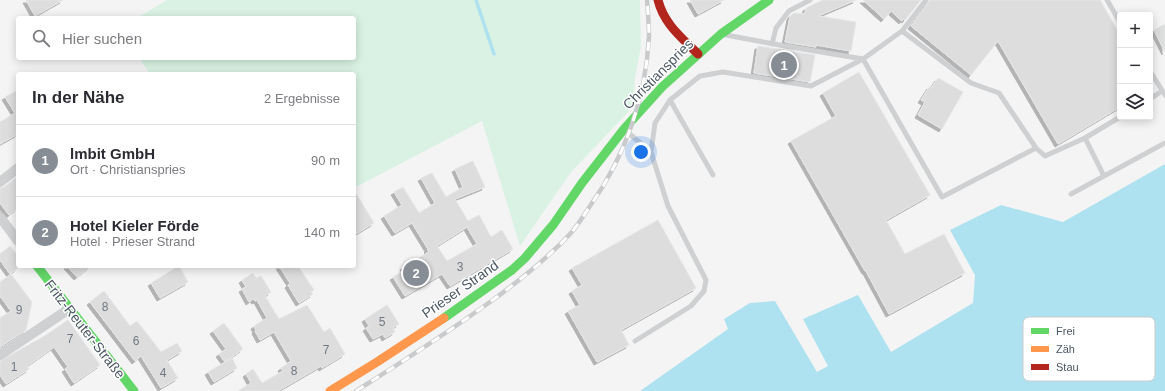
<!DOCTYPE html>
<html lang="de">
<meta charset="utf-8">
<style>
body{margin:0;font-family:Helvetica,sans-serif;background:#f7f7f7;color:#2b2b33}
.controls{position:absolute;right:12px;top:12px;display:grid;overflow:hidden;border-radius:4px;box-shadow:0 2px 10px #0003}
.controls button{width:36px;height:36px;display:grid;place-items:center;padding:0;border:0;border-bottom:1px solid #e1e1e2;background:#fff;color:#2b2b33;font:20px sans-serif}
.you{position:absolute;left:641px;top:152px;width:14px;height:14px;margin:-10px;border:3px solid #fff;border-radius:50%;background:#1a73e8;box-shadow:0 0 0 6px #1a73e833}
.badge{display:grid;place-items:center;width:26px;height:26px;border-radius:50%;background:#868d94;color:#fff;font-size:13px;font-weight:700}
.pin{position:absolute;translate:-50% -50%;border:2px solid #fff;box-shadow:0 1px 4px #0006}
.list{margin:0;padding:0;list-style:none}
h2{display:flex;justify-content:space-between;align-items:center;height:52px;margin:0;padding:0 16px;font-size:17px}
h2 small{font-size:13px;font-weight:400;color:#7c7c81}
.list li{display:grid;grid-template-columns:26px 1fr auto;gap:12px;align-items:center;box-sizing:border-box;height:72px;padding:0 16px;border-top:1px solid #e1e1e2}
.list b{display:block;font-size:15px;white-space:nowrap}
.list p{margin:0;font-size:13px;white-space:nowrap;color:#7c7c81}
.list em{font-size:13px;font-style:normal;color:#7c7c81}
.icon{flex:none;width:22px;height:22px;fill:none;stroke:currentColor;stroke-width:2;stroke-linecap:round;stroke-linejoin:round}
.map{position:relative;flex:none;width:1165px;height:391px;overflow:hidden}
.search{position:absolute;background:#fff;box-shadow:0 2px 10px #0003;left:16px;top:16px;width:340px;height:44px;display:flex;align-items:center;gap:10px;box-sizing:border-box;padding:0 14px;border-radius:4px;color:#7c7c81;font-size:15px}
.panel{position:absolute;background:#fff;box-shadow:0 2px 10px #0003;left:16px;top:72px;width:340px;height:196px;border-radius:4px}
.map>svg:first-child{display:block}
.green{fill:#d9f2e3}
.water{fill:#aee2f0}
.lines{fill:none;stroke-linecap:round;stroke-linejoin:round}
.stream{stroke:#aee2f0;stroke-width:3.5}
.building{fill:#ddddde;stroke:#e5e6e7;fill-rule:evenodd;filter:url(#shadow)}
.lane{stroke:#ced0d2;stroke-width:5}
.street{stroke:#ced0d2;stroke-width:10}
.fast{stroke:#63d668;stroke-width:9}
.slow{stroke:#ff974d;stroke-width:9}
.jam{stroke:#b3261e;stroke-width:9}
.rail-casing{stroke:#c9cacc;stroke-width:4.5}
.rail{stroke:#fff;stroke-width:3;stroke-dasharray:9;stroke-linecap:butt}
.labels{text-anchor:middle;stroke-width:3;stroke-linejoin:round;paint-order:stroke}
.number-label{font-size:12px;fill:#707881}
.street-label{font-size:14px;fill:#4a5661;stroke:#fff}
.key{fill:#fff;stroke:#c9ccd0;stroke-width:1}
.key-label{font-size:11px;fill:#4a5661}
</style>
<div class="map">
<svg width="1165" height="391" viewBox="0 0 1165 391">
<defs>
<filter id="shadow"><feDropShadow dx="-3" dy="3" stdDeviation="0" flood-color="#0004"/></filter>
</defs>
<rect width="100%" height="100%" fill="#f4f4f4"/>
<path class="green" d="M 167,0 L 640,0 L 641,46 L 635,78 L 633,107 L 571,172 L 520,246 L 482,121 L 354,188 L 354,74 L 150,74 L 139,58 L 354,58 L 354,18 L 137,18 Z"/>
<path class="water" d="M 1165,164 L 1165,391 L 640,391 L 728,329 L 724,319 L 750,303 L 775,301 L 817,372 L 828,366 L 803,319 L 858,295 L 891,352 L 973,303 L 975,275 L 950,230 L 1001,205 L 1063,222 Z"/>
<g class="lines">
<path class="stream" d="M 476,0 L 494,54"/>
</g>
<path class="building" d="M 26,0 L 63,0 L 35,16 Z
M 690,0 L 724,0 L 698,14 Z
M 823,0 L 856,0 L 818,16 L 856,22 L 851,51 L 816,45 L 816,47 L 785,42 L 790,17 L 792,14 L 795,13 L 805,14 L 806,8 Z
M 863,0 L 921,0 L 905,20 L 903,19 L 902,21 L 891,11 L 884,19 Z
M 930,0 L 1100,0 L 1120,35 L 1120,107 L 1058,144 L 998,41 L 971,75 L 911,26 Z
M 1165,24 L 1165,52 L 1154,30 Z
M 758,46 L 815,55 L 810,82 L 754,73 Z
M 859,72 L 930,195 L 886,220 L 905,254 L 944,234 L 965,273 L 889,314 L 866,271 L 865,271 L 791,141 L 836,116 L 823,93 Z
M 938,78 L 963,92 L 942,129 L 918,115 L 925,102 L 921,100 L 930,86 L 932,87 Z
M 18,90 L 18,134 L 0,144 L 0,122 L 15,113 L 5,97 Z
M 473,161 L 485,187 L 455,199 L 468,221 L 479,215 L 491,237 L 502,230 L 513,249 L 450,286 L 442,274 L 405,296 L 393,277 L 405,270 L 403,267 L 429,252 L 427,250 L 428,249 L 412,223 L 395,233 L 384,216 L 402,205 L 394,192 L 403,187 L 419,213 L 435,203 L 421,178 L 432,173 L 446,197 L 463,187 L 455,169 ZM 467,227 L 477,244 L 447,261 L 437,246 Z
M 16,178 L 18,181 L 18,208 L 9,215 L 0,203 L 0,188 L 4,187 Z
M 354,190 L 374,223 L 354,235 Z
M 658,220 L 696,288 L 621,330 L 629,345 L 597,362 L 568,311 L 580,305 L 572,291 L 582,285 L 572,268 Z
M 10,246 L 18,256 L 18,268 L 10,274 L 0,260 L 0,254 Z
M 67,266 L 91,266 L 77,277 Z
M 179,266 L 188,282 L 160,298 L 151,283 Z
M 279,266 L 298,266 L 314,290 L 311,292 L 313,294 L 299,303 L 288,285 L 290,283 Z
M 253,273 L 256,278 L 261,276 L 271,292 L 265,296 L 279,319 L 307,305 L 324,332 L 330,328 L 345,354 L 322,368 L 321,366 L 278,391 L 238,391 L 251,383 L 246,374 L 253,369 L 262,383 L 283,371 L 281,368 L 291,361 L 274,332 L 260,340 L 255,331 L 256,330 L 254,326 L 267,318 L 257,300 L 255,301 L 253,299 L 249,302 L 242,289 L 246,287 L 242,280 Z
M 11,274 L 32,302 L 26,330 L 0,347 L 0,318 L 11,311 L 0,296 L 0,282 Z
M 104,291 L 130,326 L 137,321 L 161,352 L 177,343 L 182,351 L 167,360 L 178,378 L 161,388 L 141,356 L 135,361 L 90,302 Z
M 387,305 L 399,324 L 393,328 L 395,332 L 385,338 L 383,334 L 373,339 L 366,328 L 369,326 L 365,319 Z
M 68,320 L 100,365 L 74,383 L 65,369 L 68,367 L 54,347 L 27,366 L 29,369 L 6,384 L 0,375 L 0,361 L 46,335 Z
M 224,323 L 243,349 L 225,362 L 219,354 L 226,349 L 213,331 Z
M 232,358 L 237,368 L 214,382 L 208,372 Z"/>
<g class="lines">
<path class="lane" d="M 1107,0 L 1120,22
M 902,31 L 926,0
M 726,35 L 785,46 L 863,59 L 902,31 L 971,83 L 999,93 L 1036,148 L 1045,156 L 1085,138
M 772,44 L 776,28 L 789,11 L 810,0
M 1150,71 L 1165,95
M 1150,99 L 1162,91
M 670,100 L 713,175
M 625,130 L 651,152 L 655,123 L 670,100 L 700,76 L 723,72 L 811,86 L 863,59 L 942,197 L 1036,148
M 1104,176 L 1085,138 L 1120,117
M 1071,194 L 1165,143
M 635,341 L 691,306 L 704,291 L 706,280 L 668,206 L 651,152"/>
<path class="street" d="M 0,182 L 18,168
M 0,217 L 18,241
M 0,355 L 69,309"/>
<path class="fast" d="M 37,266 L 134,391
M 444,318 L 512,270 L 525,258 L 553,225 L 582,183 L 624,129 L 662,87 L 721,34 L 769,0"/>
<path class="slow" d="M 330,391 L 377,362 L 444,318"/>
<path class="jam" d="M 658,0 C 664,24 681,37 698,54"/>
<defs>
<path id="rail" d="M 356,391 C 402,362 447,333 490,302 C 519,281 546,260 571,233 C 578,225 584,215 590,206 C 625,157 646,97 649,36 C 649,24 648,12 647,0"/>
</defs>
<use href="#rail" class="rail-casing"/>
<use href="#rail" class="rail"/>
</g>
<g class="labels">
<g class="number-label">
<text x="460" y="271">3</text>
<text x="105" y="311">8</text>
<text x="19" y="314">9</text>
<text x="382" y="326">5</text>
<text x="70" y="343">7</text>
<text x="136" y="345">6</text>
<text x="326" y="354">7</text>
<text x="14" y="371">1</text>
<text x="294" y="375">8</text>
<text x="163" y="377">4</text>
</g>
<g class="street-label">
<text transform="translate(658 74) rotate(-45)" y="5">Christianspries</text>
<text transform="translate(460 289) rotate(-35)" y="5">Prieser Strand</text>
<text transform="translate(85 329) rotate(52)" y="5">Fritz-Reuter-Straße</text>
</g>
</g>
<rect x="1023" y="317" width="132" height="64" rx="6" class="key"/>
<rect x="1031" y="328" width="18" height="6" fill="#63d668"/>
<rect x="1031" y="346" width="18" height="6" fill="#ff974d"/>
<rect x="1031" y="364" width="18" height="6" fill="#b3261e"/>
<g class="key-label">
<text x="1056" y="335">Frei</text>
<text x="1056" y="353">Zäh</text>
<text x="1056" y="371">Stau</text>
</g>
</svg>
<div class="controls">
<button>+</button>
<button>−</button>
<button><svg class="icon" aria-label="layers" viewBox="0 0 24 24"><path d="M12 4l9 5-9 5-9-5zM3 14l9 5 9-5"/></svg></button>
</div>
<div class="you"></div>
<div class="pin badge" style="left:784px;top:65px">1</div>
<div class="pin badge" style="left:416px;top:273px">2</div>
<div class="search"><svg class="icon" aria-label="search" viewBox="0 0 24 24"><circle cx="10" cy="10" r="6"/><path d="M15 15l6 6"/></svg>Hier suchen</div>
<section class="panel">
<h2>In der Nähe<small>2 Ergebnisse</small></h2>
<ul class="list">
<li><span class="badge">1</span><div><b>lmbit GmbH</b><p>Ort · Christianspries</p></div><em>90 m</em></li>
<li><span class="badge">2</span><div><b>Hotel Kieler Förde</b><p>Hotel · Prieser Strand</p></div><em>140 m</em></li>
</ul>
</section>
</div>
